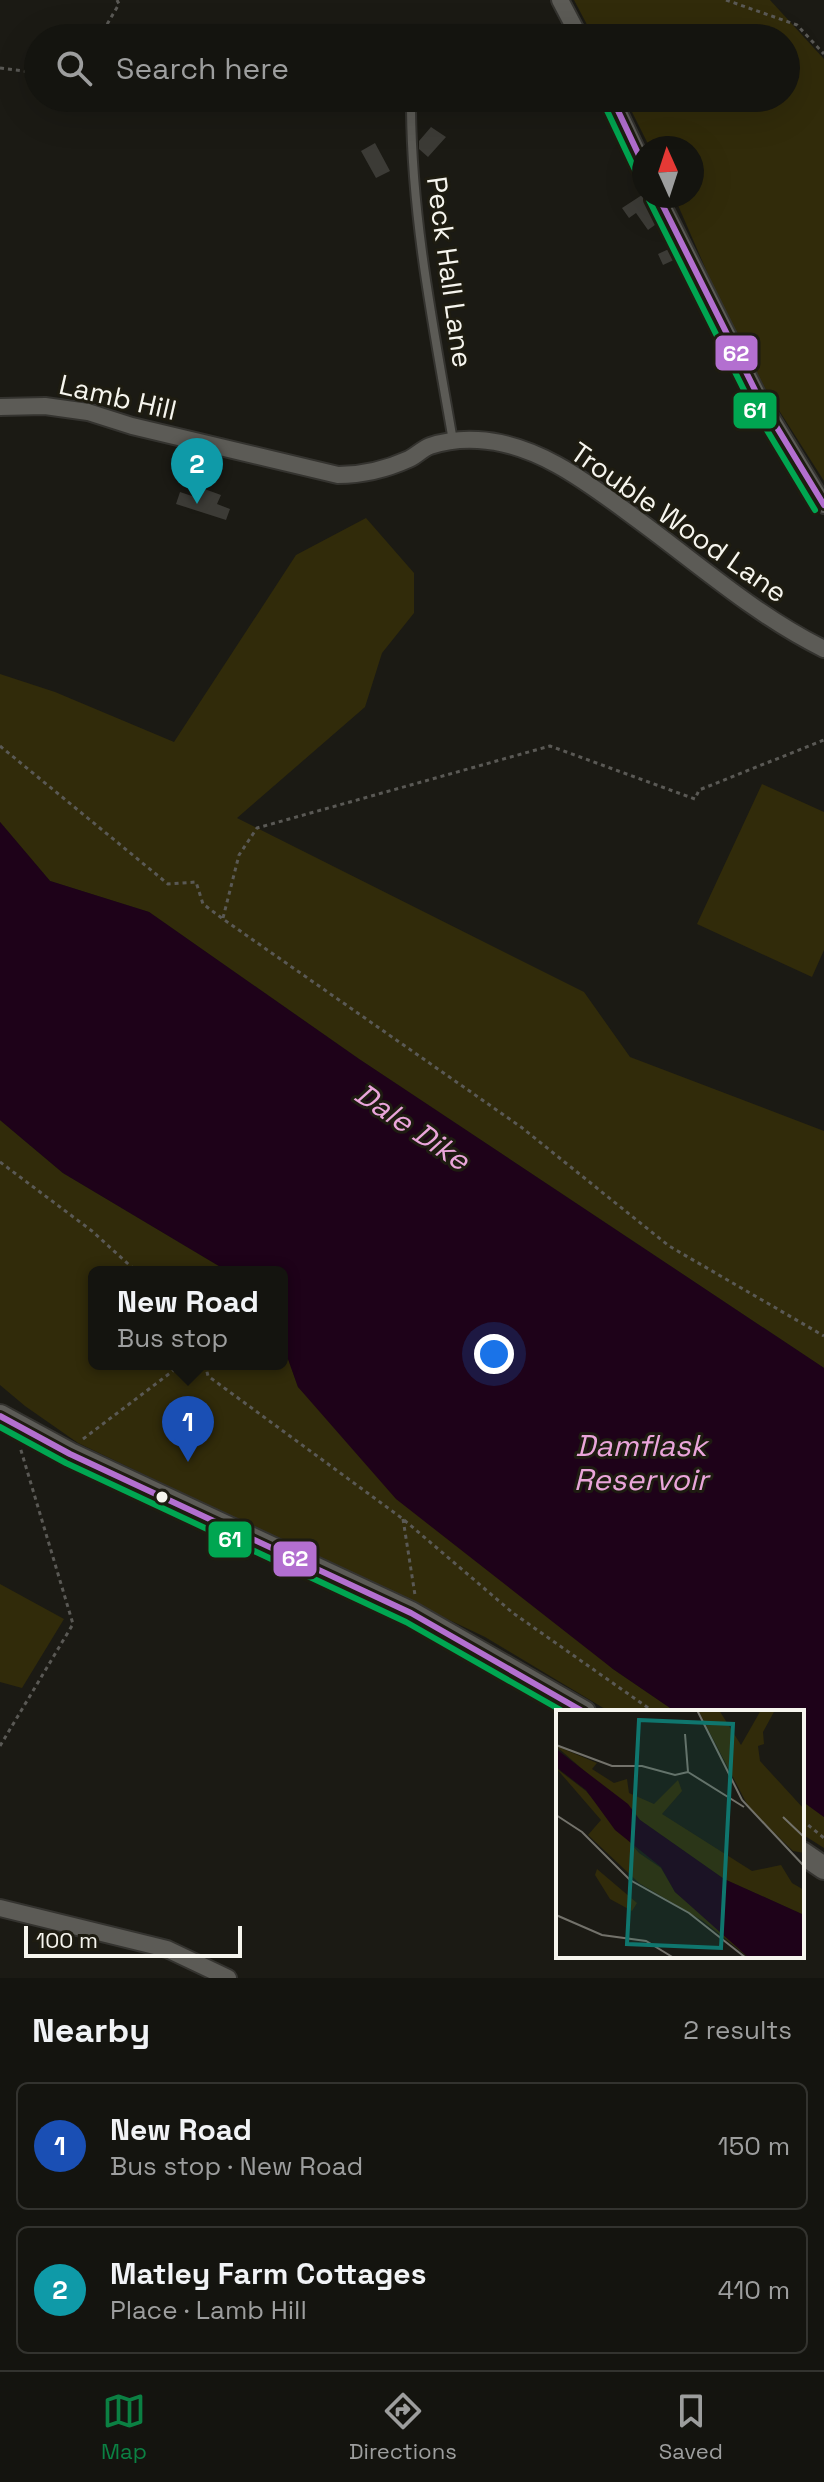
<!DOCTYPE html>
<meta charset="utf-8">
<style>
body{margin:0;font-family:"Space Grotesk",sans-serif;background:#21211d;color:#f1f3f6}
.compass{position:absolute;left:632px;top:136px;width:72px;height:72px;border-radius:50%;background:#14140f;box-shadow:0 8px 32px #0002;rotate:357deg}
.scale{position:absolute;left:24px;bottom:20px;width:218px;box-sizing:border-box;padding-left:8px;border:4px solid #f6f5ee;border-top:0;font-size:22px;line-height:28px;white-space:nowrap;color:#f6f5ee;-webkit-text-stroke:6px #1e1c11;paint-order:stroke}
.you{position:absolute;left:494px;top:1354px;width:28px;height:28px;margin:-20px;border:6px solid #fff;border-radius:50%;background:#1a73e8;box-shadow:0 0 0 12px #1a73e833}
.badge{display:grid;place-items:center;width:52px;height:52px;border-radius:50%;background:#0b8043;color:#fff;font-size:26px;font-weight:700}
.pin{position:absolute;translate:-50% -66px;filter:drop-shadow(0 2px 4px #0008)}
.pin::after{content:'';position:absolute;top:42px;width:28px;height:24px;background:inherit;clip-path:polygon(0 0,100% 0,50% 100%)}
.popup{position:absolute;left:88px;top:1266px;width:200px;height:104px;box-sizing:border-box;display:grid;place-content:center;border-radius:12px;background:#14140f;filter:drop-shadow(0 2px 6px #0005);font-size:26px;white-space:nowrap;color:#9d9e9e}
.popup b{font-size:30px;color:#f1f3f6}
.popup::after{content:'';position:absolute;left:50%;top:100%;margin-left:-16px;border:16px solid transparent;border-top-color:#14140f}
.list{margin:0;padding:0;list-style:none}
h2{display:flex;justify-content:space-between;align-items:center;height:104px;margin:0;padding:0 32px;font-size:34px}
h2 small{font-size:26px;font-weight:400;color:#9d9e9e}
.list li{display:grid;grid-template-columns:52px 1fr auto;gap:24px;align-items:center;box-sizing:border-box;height:128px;margin:0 16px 16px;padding:0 16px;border:2px solid #33332f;border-radius:12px}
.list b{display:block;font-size:30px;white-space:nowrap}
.list p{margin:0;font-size:26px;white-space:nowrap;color:#9d9e9e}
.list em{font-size:26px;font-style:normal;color:#9d9e9e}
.icon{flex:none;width:44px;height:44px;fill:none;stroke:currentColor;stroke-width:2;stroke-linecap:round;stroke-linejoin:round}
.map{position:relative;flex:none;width:824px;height:1978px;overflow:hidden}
.search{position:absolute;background:#14140f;box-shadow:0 8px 32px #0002;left:24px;right:24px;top:24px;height:88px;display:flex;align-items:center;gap:20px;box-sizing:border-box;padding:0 28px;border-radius:44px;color:#9d9e9e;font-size:30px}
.sheet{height:392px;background:#14140f}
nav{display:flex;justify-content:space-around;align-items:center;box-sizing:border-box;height:112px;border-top:2px solid #33332f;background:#14140f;font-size:22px;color:#9d9e9e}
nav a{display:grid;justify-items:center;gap:4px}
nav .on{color:#0b8043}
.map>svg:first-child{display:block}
.green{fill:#312b0a}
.water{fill:#1e0219}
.building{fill:#3c3b36}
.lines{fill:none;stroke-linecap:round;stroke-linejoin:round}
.lane-casing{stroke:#34332f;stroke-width:12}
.street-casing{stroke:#34332f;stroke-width:20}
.secondary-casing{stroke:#34332f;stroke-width:26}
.path{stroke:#5a5955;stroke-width:3;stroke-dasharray:4 4;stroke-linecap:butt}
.lane{stroke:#5c5b56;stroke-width:8}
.street{stroke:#5c5b56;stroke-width:16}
.secondary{stroke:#5c5b56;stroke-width:22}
.bus-1-casing{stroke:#1e1c11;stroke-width:12}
.bus-2-casing{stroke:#1e1c11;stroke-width:12}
.bus-1{stroke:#b36fd0;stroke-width:6}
.bus-2{stroke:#00a651;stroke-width:6}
.bus-dot{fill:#f6f5ee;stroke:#1e1c11;stroke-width:3}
.labels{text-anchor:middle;stroke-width:6;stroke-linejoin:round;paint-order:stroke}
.street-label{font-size:28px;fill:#f6f5ee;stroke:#1e1c11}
.water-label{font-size:30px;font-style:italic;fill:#eaa5da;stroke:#1e1c11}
.inset-road{fill:none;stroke:#73726b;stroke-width:2}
.view{fill:#0f766e;fill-opacity:0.15;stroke:#0f766e;stroke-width:4}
.inset-edge{fill:none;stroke:#f6f5ee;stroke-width:4}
.line-badge{stroke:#1e1c11;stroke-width:3}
.badge-label{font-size:22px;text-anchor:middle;font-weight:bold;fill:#fff}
</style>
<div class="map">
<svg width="824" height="1978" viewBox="0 0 824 1978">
<rect width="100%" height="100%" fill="#1b1a14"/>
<path class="green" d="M 574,0 L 770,0 L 824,59 L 824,481 L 768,393 L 721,312 L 714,288 L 674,196 L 692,196 L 692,148 L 650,148 L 625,98 L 786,98 L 786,38 L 594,38 Z
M 366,518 L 414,573 L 414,613 L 382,653 L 365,707 L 237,818 L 584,992 L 630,1057 L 824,1131 L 824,1368 L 359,1059 L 149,912 L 50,881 L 0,822 L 0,674 L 55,692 L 174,742 L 296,555 Z
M 762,784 L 824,812 L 824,950 L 812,977 L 697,924 Z
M 0,1120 L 63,1173 L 229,1272 L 94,1272 L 94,1364 L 282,1364 L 282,1342 L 298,1387 L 613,1669 L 676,1712 L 610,1712 L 485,1637 L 78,1443 L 25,1406 L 0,1385 Z
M 0,1584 L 64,1619 L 22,1688 L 0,1682 Z
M 802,1801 L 824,1817 L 824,1848 L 802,1834 Z"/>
<path class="water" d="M 0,822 L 50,881 L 149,912 L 359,1059 L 824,1368 L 824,1817 L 802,1801 L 802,1712 L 676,1712 L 613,1669 L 396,1499 L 298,1387 L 282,1342 L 282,1272 L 229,1272 L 63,1173 L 0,1120 Z"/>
<path class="building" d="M 431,127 L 446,137 L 428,157 L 419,149 L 419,141 Z
M 375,143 L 390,171 L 376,178 L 361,151 Z
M 642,195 L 659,222 L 648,230 L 636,213 L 629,218 L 622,208 Z
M 671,248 L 676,259 L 663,265 L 658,254 Z
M 199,487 L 221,495 L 217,504 L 230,509 L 226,520 L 176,504 L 180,492 L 195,497 Z"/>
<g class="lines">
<defs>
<path id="lane" d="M 411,109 C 412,221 434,330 453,441"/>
<path id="street" d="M 560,0 L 580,38
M 612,98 L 644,166
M 658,196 L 759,398 L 824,505
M 0,407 L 45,406 L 88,412 L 132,426 L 338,475 C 362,475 387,469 409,459 C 416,456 422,449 430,446 C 445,441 462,439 478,440 C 537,443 588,483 634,517 C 696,562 755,615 824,649
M 0,1908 L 167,1949 L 228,1978"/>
<path id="secondary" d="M 0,1416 L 70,1454 L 411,1613 L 584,1712
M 802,1853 L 824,1868"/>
</defs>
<use href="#lane" class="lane-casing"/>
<use href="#street" class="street-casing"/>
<use href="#secondary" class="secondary-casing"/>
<path class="path" d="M 726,0 L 797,25 L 824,54
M 99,38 L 119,4 L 117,0
M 0,68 L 38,73
M 0,746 L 168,884 L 196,882 L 203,904 L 223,919 L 521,1127 L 669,1246 L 824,1336
M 223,918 L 239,855 L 257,828 L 550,746 L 695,799 L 699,790 L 824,740
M 0,1162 L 92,1231 L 137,1272
M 205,1364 L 208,1376 L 403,1519 L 513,1613 L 654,1712
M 83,1439 L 182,1364
M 403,1519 L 415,1595
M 0,1746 L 73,1624 L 20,1447
M 802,1820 L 824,1838"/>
<use href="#lane" class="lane"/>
<use href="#street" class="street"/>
<use href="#secondary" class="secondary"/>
<defs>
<path id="bus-1" d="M 612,98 L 644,166
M 658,196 L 759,398 L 824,505
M 0,1416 L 70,1454 L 411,1613 L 584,1712"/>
<path id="bus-2" d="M 603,102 L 635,170
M 649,200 L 750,402 L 815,510
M 0,1427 L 66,1463 L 406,1622 L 564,1712"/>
</defs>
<use href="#bus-1" class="bus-1-casing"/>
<use href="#bus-2" class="bus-2-casing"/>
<use href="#bus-1" class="bus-1"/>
<use href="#bus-2" class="bus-2"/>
</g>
<circle class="bus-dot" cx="162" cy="1497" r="7"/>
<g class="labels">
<g class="street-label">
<text transform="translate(450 272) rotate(82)" y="10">Peck Hall Lane</text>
<text transform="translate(118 397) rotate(13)" y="10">Lamb Hill</text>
<text transform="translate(679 522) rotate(35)" y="10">Trouble Wood Lane</text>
</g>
<g class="water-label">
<text transform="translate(412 1127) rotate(34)" y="10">Dale Dike</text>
<text x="641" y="1456">Damflask<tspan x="641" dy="34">Reservoir</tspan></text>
</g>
</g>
<g transform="translate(556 1710)">
<rect width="248" height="248" fill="#1b1a14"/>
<path d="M 142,0 L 163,0 L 185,35 L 205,0 L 219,0 L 207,22 L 208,34 L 202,36 L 204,51 L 248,99 L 248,143 L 237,141 L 193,98 ZM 0,36 L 41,53 L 36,59 L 58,73 L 71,69 L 73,83 L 98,94 L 122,70 L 126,81 L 106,104 L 196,161 L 225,155 L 236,173 L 248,180 L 248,205 L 168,169 L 84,110 ZM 0,58 L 30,81 L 83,143 L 105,158 L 119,182 L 179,231 L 193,248 L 147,211 L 83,173 L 32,125 L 45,110 ZM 41,159 L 81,193 L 76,201 L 54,189 L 39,165 Z" fill="#312b0a"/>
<path d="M 0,39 L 72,94 L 84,110 L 168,169 L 248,205 L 248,248 L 193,248 L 119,182 L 105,157 L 59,120 L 30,80 L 0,57 Z" fill="#1e0219"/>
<path class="inset-road" d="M 141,0 L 186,90 L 248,156M 129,24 L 132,62M 0,35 L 56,56 L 86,56 L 119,65 L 132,62M 132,62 L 188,97M 0,105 L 26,122 L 74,170 L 133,203 L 190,248M 227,107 L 248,127M 0,205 L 46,225 L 90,231 L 118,248"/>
<path class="view" d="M 83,10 L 177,14 L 165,238 L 71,234 Z"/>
<rect width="248" height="248" class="inset-edge"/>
</g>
<g class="line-badge">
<rect x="714" y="334" width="45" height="38" rx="8" fill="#b36fd0"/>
<rect x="732" y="391" width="46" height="39" rx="8" fill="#00a651"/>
<rect x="207" y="1520" width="46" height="39" rx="8" fill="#00a651"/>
<rect x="272" y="1540" width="46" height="38" rx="8" fill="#b36fd0"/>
</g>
<g class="badge-label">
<text x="736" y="361">62</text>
<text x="755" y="418">61</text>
<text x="230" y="1547">61</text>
<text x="295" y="1566">62</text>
</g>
</svg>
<svg class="compass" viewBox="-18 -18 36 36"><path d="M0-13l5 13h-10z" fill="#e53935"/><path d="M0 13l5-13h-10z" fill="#9d9e9e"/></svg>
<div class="scale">100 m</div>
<div class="you"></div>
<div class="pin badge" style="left:188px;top:1462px;background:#1a4fb4">1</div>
<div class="popup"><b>New Road</b>Bus stop</div>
<div class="pin badge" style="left:197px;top:504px;background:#0f9aa8">2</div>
<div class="search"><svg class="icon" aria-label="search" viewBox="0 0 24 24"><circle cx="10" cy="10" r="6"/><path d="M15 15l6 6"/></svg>Search here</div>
</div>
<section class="sheet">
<h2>Nearby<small>2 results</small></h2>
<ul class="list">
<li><span class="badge" style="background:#1a4fb4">1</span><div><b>New Road</b><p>Bus stop · New Road</p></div><em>150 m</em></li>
<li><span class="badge" style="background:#0f9aa8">2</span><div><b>Matley Farm Cottages</b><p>Place · Lamb Hill</p></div><em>410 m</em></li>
</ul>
</section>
<nav>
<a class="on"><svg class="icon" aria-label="map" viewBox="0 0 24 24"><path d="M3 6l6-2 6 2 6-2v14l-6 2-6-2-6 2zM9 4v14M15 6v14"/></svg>Map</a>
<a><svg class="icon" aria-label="directions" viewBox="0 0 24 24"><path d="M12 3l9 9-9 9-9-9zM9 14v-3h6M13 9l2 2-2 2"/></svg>Directions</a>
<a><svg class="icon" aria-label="saved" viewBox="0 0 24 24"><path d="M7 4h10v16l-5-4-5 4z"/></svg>Saved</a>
</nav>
